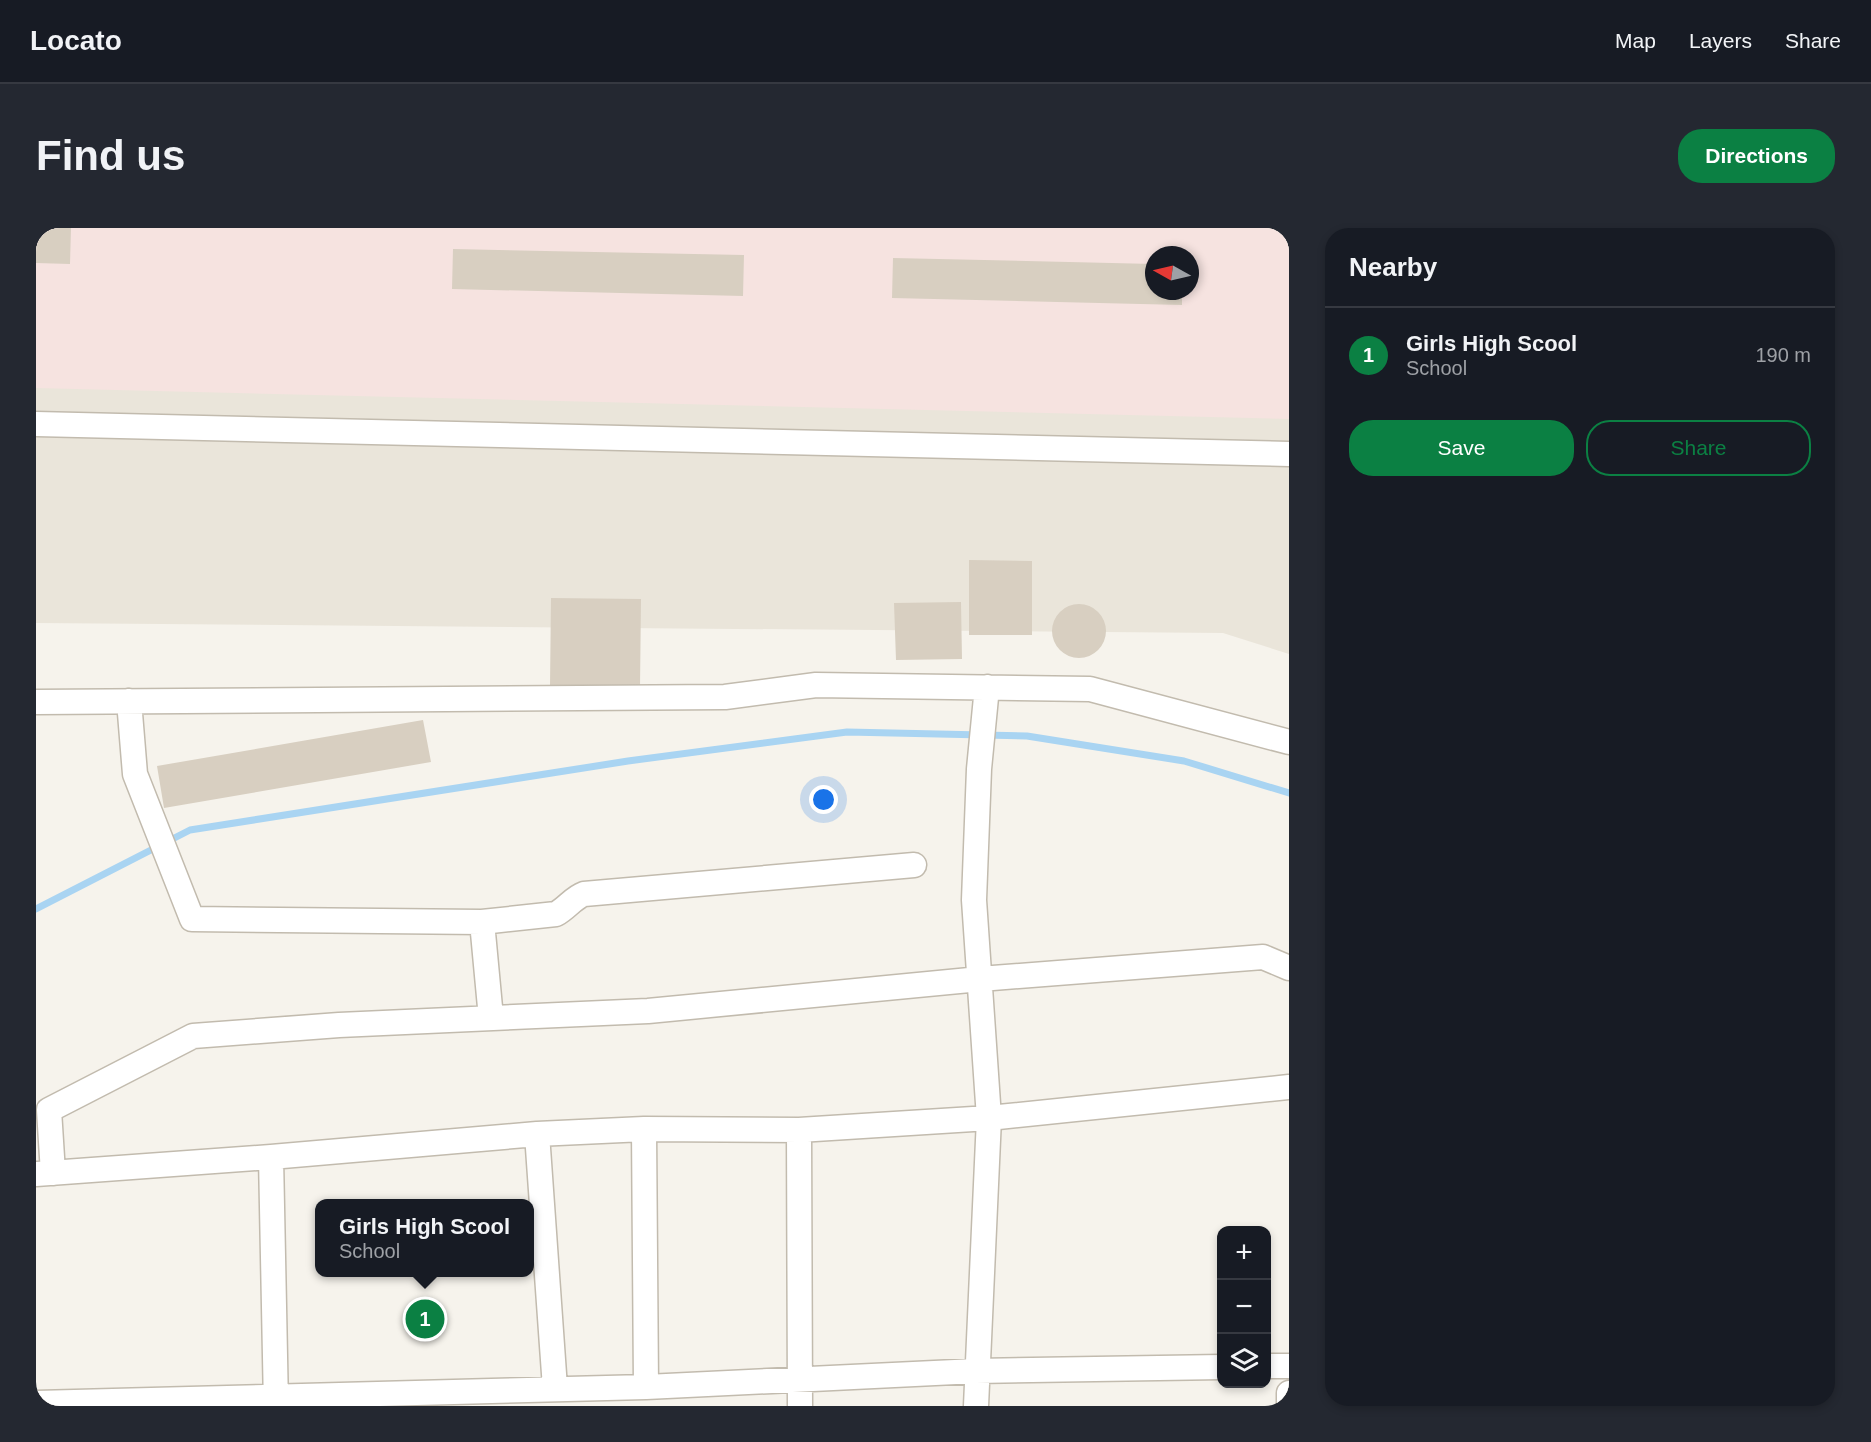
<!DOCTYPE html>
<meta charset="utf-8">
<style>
body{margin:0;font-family:Arial,sans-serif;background:#242831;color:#f1f3f6}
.controls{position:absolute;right:18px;bottom:18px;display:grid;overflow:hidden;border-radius:12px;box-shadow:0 3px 9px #0003}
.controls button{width:54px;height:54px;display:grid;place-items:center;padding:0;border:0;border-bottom:2px solid #363941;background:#171b24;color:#f1f3f6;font:30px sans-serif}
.compass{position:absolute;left:1109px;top:18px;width:54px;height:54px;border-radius:50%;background:#171b24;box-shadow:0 3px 9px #0003;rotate:278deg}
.you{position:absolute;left:788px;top:572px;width:21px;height:21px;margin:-15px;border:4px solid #fff;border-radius:50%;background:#1a73e8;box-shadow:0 0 0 9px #1a73e833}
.badge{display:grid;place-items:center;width:39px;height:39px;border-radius:50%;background:#0b8043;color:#fff;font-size:20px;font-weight:700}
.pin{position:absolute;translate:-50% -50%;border:3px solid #fff;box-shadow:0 2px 6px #0006}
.popup{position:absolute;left:279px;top:971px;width:219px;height:78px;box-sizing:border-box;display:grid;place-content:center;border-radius:12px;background:#171b24;filter:drop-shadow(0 2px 4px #0005);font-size:20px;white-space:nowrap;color:#9ea1a6}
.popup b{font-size:22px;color:#f1f3f6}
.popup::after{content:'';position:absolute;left:50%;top:100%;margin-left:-12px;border:12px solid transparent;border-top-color:#171b24}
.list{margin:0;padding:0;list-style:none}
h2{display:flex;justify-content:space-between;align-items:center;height:78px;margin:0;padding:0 24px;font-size:26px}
h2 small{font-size:20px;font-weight:400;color:#9ea1a6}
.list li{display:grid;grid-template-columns:39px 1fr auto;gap:18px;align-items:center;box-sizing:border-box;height:96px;padding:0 24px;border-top:2px solid #363941}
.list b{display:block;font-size:22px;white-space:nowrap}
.list p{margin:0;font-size:20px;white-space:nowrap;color:#9ea1a6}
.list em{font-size:20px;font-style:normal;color:#9ea1a6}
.actions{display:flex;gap:12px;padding:18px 24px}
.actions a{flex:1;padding:14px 0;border:2px solid #0b8043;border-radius:24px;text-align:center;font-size:21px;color:#0b8043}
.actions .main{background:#0b8043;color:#fff}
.icon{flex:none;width:33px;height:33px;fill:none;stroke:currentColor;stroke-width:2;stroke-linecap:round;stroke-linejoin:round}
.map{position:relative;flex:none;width:1253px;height:1178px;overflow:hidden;border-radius:24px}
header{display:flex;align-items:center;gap:36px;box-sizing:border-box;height:84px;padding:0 30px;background:#171b24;border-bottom:2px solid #363941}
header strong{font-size:28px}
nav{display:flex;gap:33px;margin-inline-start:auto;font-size:21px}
.intro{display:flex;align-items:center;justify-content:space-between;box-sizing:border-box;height:144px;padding:0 36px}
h1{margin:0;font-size:42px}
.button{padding:15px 27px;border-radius:24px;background:#0b8043;color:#fff;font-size:21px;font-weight:700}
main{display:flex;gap:36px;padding:0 36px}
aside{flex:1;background:#171b24;border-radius:24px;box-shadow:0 3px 9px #0003}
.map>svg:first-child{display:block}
.residential{fill:#eae5da;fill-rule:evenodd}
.medical{fill:#f6e3e0;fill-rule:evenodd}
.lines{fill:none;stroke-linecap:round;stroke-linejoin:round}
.stream{stroke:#a9d4f2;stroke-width:7}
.building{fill:#d8cfc1}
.street-casing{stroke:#c2bbae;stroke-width:27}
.street{stroke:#fff;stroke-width:24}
</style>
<header>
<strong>Locato</strong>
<nav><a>Map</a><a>Layers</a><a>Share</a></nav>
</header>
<div class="intro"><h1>Find us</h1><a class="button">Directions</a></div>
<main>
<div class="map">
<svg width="1253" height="1178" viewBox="0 0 1253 1178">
<rect width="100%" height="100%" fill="#f6f3ec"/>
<path class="residential" d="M 0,0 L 1253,0 L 1253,426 L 1187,405 L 0,395 ZM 1118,27 L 1154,27 L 1154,63 L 1118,63 Z"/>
<path class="medical" d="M 0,0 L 1253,0 L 1253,191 L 0,160 ZM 1118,27 L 1154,27 L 1154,63 L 1118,63 Z"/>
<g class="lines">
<path class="stream" d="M 0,681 L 154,602 L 592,533 L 811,504 L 991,508 L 1148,533 L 1253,565"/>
</g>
<path class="building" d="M 0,0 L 35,0 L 34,36 L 0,35 Z
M 417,21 L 708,27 L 707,68 L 416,61 Z
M 857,30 L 1118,36 L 1118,63 L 1146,63 L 1146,77 L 856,70 Z
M 933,332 L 996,333 L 996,407 L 933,407 Z
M 515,370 L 605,371 L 604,459 L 514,458 Z
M 925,374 L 926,431 L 860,432 L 858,375 Z
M1016 403a27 27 0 1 1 54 0a27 27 0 1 1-54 0Z
M 387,492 L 395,534 L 128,580 L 121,538 Z"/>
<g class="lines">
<defs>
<path id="street" d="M 0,196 L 1253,226
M 93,473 L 99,546 L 156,691 L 446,694 L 455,790
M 0,474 L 689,469 L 780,457 L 1054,461 L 1253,514
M 446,694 L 520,686 C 531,680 537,670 548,666 L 878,637
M 608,901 L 610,1159
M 763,902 L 764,1178
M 501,906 L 519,1160
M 235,929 L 240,1178
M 17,945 L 13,882 L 157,808 L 303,797 L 612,783 L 944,751 L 1227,729 L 1253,740
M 0,946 L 235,929 L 501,906 L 608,901 L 763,902 L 953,890 L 1253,859
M 1230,1138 L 1253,1138
M 0,1175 L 610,1159 L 940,1143 L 1186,1139
M 940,1178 L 953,890 L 938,672 L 943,541 L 951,459
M 1253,1178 L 1253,1165"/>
</defs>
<use href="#street" class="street-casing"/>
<use href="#street" class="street"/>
</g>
</svg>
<div class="controls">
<button>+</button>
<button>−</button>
<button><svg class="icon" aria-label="layers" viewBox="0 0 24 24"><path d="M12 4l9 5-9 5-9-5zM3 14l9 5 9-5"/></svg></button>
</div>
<svg class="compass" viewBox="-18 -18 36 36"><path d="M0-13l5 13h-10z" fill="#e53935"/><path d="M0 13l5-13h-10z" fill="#9ea1a6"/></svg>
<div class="you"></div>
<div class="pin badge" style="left:389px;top:1091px">1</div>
<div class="popup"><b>Girls High Scool</b>School</div>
</div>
<aside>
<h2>Nearby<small></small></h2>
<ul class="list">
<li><span class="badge">1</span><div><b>Girls High Scool</b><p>School</p></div><em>190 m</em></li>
</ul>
<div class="actions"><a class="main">Save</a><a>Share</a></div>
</aside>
</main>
